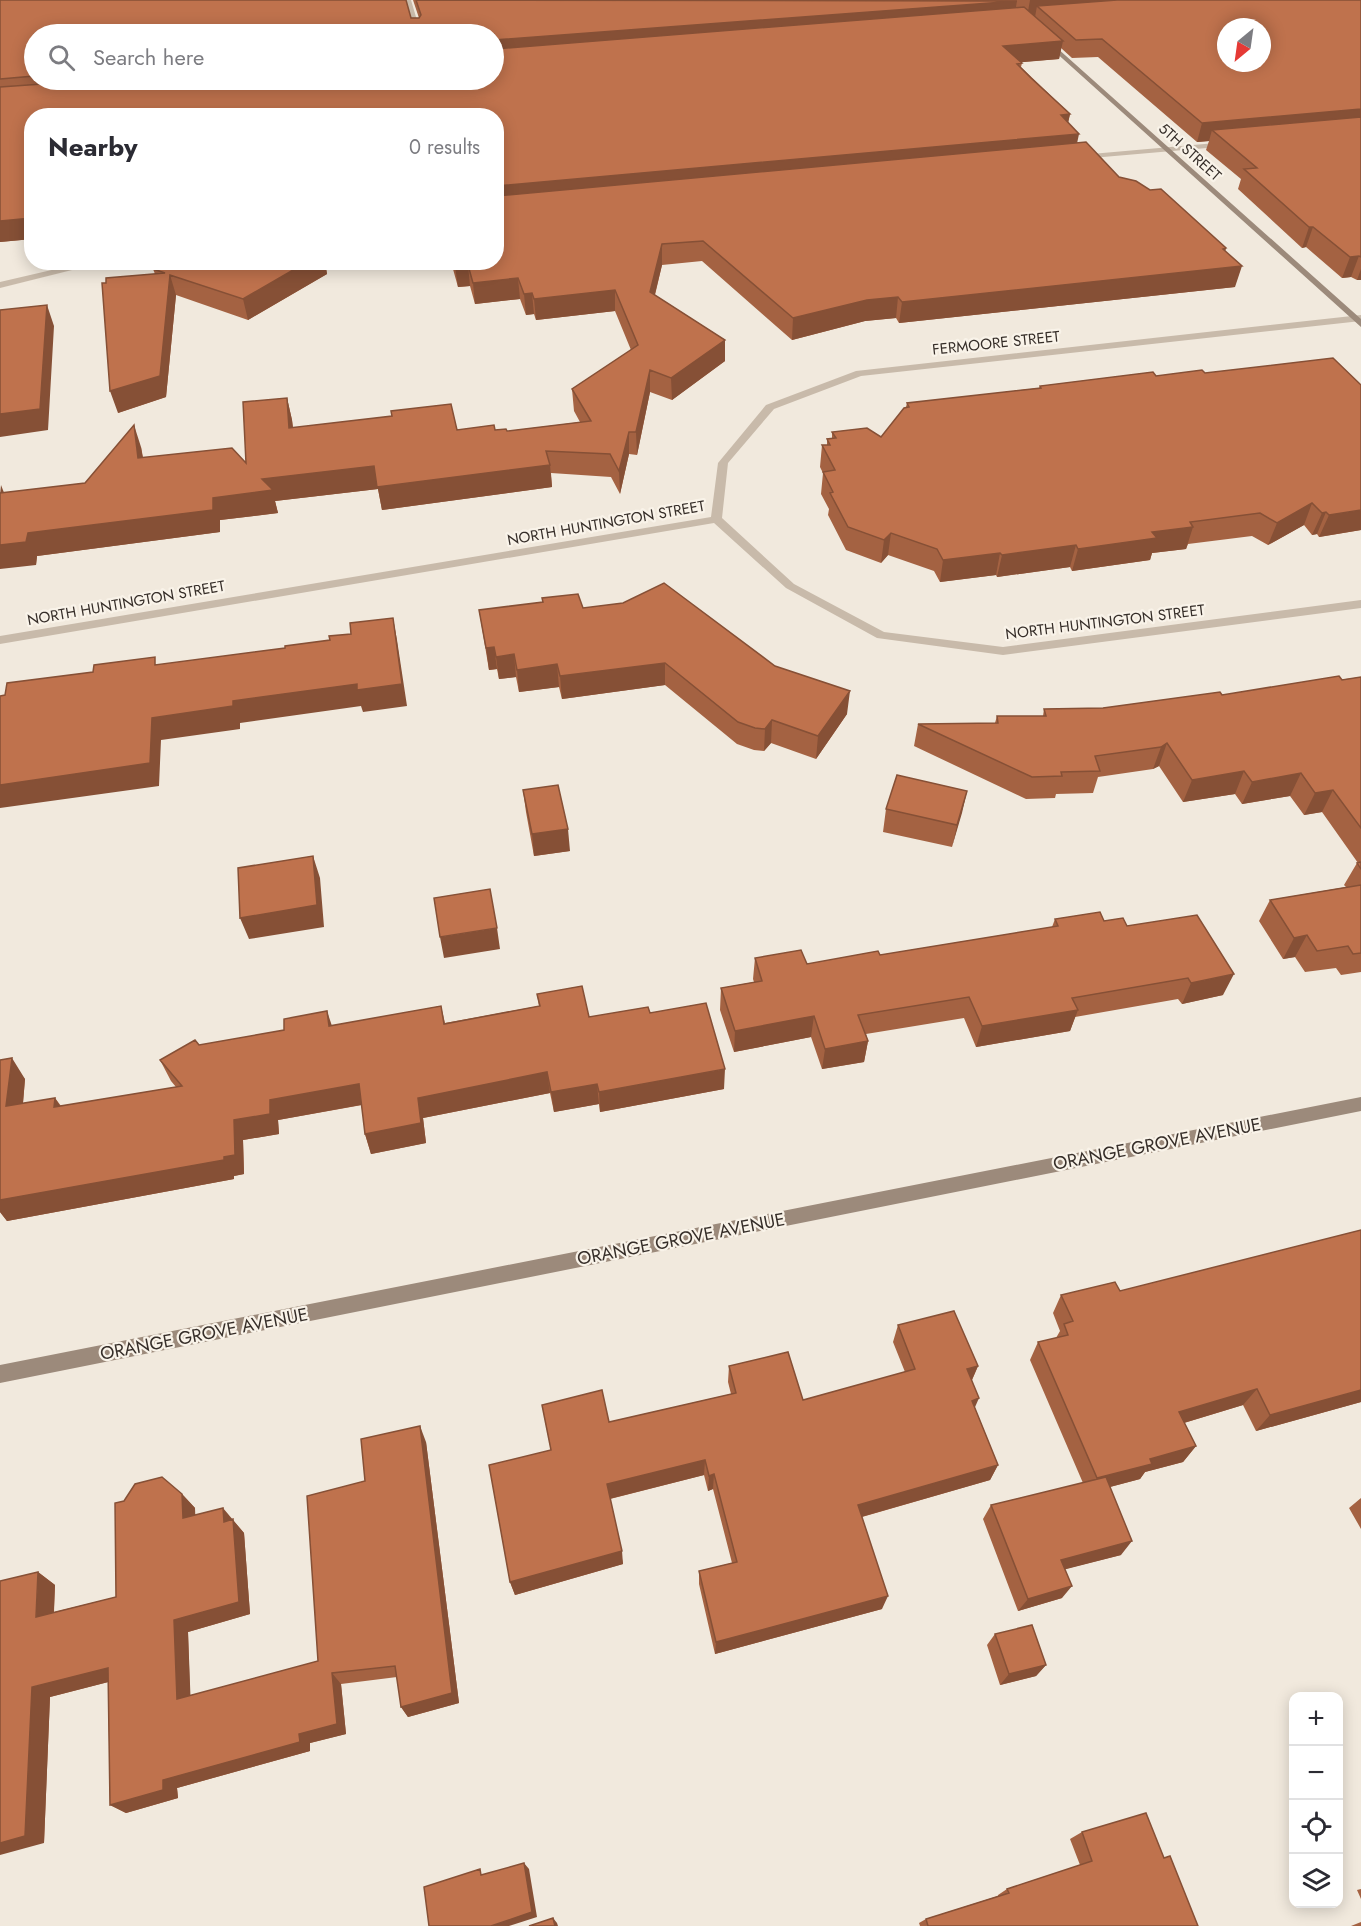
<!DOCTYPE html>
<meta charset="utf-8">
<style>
body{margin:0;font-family:Jost,sans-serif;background:#f7f7f7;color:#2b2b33}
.controls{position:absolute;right:18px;bottom:18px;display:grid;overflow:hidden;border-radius:12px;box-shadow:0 3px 15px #0003}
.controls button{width:54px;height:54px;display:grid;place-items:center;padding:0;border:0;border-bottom:2px solid #e1e1e2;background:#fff;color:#2b2b33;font:30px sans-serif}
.compass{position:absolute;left:1217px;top:18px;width:54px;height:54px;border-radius:50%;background:#fff;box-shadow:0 3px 15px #0003;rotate:209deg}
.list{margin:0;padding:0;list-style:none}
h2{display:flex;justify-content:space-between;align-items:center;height:78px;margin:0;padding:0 24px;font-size:26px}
h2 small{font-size:20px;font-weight:400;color:#7c7c81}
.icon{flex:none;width:33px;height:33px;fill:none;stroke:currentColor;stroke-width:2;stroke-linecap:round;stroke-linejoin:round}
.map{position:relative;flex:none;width:1361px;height:1926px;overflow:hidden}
.search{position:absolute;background:#fff;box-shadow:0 3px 15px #0003;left:24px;top:24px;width:480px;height:66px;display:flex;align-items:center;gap:15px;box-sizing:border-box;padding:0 21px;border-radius:33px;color:#7c7c81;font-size:22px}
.panel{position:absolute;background:#fff;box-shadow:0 3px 15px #0003;left:24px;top:108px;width:480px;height:162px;border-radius:24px}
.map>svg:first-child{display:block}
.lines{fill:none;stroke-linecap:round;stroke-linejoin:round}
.street{fill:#c8baaa;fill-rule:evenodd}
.secondary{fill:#9c8a7b;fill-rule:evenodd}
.wall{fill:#a46242;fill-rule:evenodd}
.shaded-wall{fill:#865036}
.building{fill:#bf724d;stroke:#865036;stroke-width:1.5;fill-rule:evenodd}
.labels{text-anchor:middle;stroke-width:4.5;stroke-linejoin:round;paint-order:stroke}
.far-street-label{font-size:15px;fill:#362e29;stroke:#f9f3e9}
.street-label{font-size:18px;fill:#362e29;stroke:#f9f3e9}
</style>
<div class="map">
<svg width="1361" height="1926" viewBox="0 0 1361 1926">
<rect width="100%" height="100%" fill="#f1e9dd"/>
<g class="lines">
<path class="street" d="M 405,0 L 411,0 L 421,34 L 415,34 Z
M 1227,142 L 1230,142 L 1230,146 L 1080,159 L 1076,157 L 1080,155 Z
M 86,262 L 104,262 L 0,288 L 0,282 Z
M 1361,315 L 1361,321 L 861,376 L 774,409 L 728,463 L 722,518 L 794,584 L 884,632 L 1003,647 L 1361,600 L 1361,608 L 1003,655 L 877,638 L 786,588 L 714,523 L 0,644 L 0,636 L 711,517 L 718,463 L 766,405 L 856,371 Z"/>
<path class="secondary" d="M 1043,39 L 1047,39 L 1361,319 L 1361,327 L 1043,41 Z
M 1361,1097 L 1361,1111 L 0,1383 L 0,1365 Z"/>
</g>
<path class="wall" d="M 0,0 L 419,18 L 413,0 L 1361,0 L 1361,280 L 1357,280 L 1351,277 L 1342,278 L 1306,247 L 1302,248 L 1238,189 L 1241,179 L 1206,150 L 1209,141 L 1197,142 L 1098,57 L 1072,58 L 1061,48 L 1059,59 L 1021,62 L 1022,63 L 1021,67 L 1070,114 L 1068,122 L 1077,143 L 1119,177 L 1226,248 L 1225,251 L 1235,287 L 899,323 L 896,318 L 865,321 L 792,340 L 702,261 L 662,265 L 655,295 L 725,340 L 725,361 L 672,400 L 650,392 L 637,455 L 629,454 L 620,494 L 611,477 L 551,473 L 552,487 L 382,510 L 378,489 L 275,501 L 278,513 L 220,520 L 220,532 L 37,556 L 36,565 L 4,493 L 85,483 L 141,447 L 143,457 L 246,463 L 287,398 L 292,420 L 293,427 L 507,431 L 580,422 L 574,411 L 572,389 L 631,350 L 615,311 L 536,320 L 534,314 L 526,315 L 520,299 L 475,304 L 470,286 L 458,287 L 451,262 L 496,262 L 496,116 L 32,116 L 32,239 L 0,242 ZM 34,34 L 494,80 L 34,80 Z
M 224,262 L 325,262 L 327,274 L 248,320 L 176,295 L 166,397 L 118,413 L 155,274 L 153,269 Z
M 1156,376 L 1361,530 L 1319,537 L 1317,534 L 1312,535 L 1304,525 L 1268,545 L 1252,536 L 1188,544 L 1186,549 L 1152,553 L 1150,560 L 1072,571 L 1070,567 L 997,577 L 996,575 L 940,582 L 934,571 L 888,555 L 881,563 L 846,550 L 828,515 L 829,509 L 821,494 L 823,473 L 820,467 L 822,445 L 827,445 L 827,439 L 832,439 L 832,432 L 881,437 L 906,407 L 907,403 L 1039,388 L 1040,386 Z
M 542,598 L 583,608 L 775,666 L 847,714 L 816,759 L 771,743 L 764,751 L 754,750 L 737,744 L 665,685 L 562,699 L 559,687 L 519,692 L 516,677 L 499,679 L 497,669 L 489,670 L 479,610 L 543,602 Z
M 1361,677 L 1361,972 L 1341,975 L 1336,968 L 1305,972 L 1295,957 L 1283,959 L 1259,921 L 1270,900 L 1346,887 L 1344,885 L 1357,863 L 1358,863 L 1322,812 L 1304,815 L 1290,796 L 1242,804 L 1235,794 L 1183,802 L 1159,766 L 1153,769 L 1098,777 L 1093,793 L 1056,794 L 1055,798 L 1026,799 L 914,746 L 918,724 L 995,723 L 997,716 L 1043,716 L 1044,709 L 1103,708 L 1222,695 Z
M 523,790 L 570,851 L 534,856 L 526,812 Z
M 967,791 L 952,847 L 883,832 L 886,809 Z
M 1055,919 L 1104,921 L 1127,926 L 1223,995 L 1182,1004 L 1178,999 L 1075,1017 L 1070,1031 L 976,1047 L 964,1018 L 866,1034 L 868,1041 L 864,1062 L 822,1069 L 811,1037 L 734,1052 L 720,1010 L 721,988 L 754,982 L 753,979 L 755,958 L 807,964 L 880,955 L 1052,927 Z
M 537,994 L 589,1017 L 650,1013 L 724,1089 L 600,1112 L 599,1104 L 554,1112 L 550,1093 L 423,1118 L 426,1143 L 371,1154 L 365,1134 L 362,1105 L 278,1120 L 279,1134 L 243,1140 L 244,1174 L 234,1176 L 234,1179 L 7,1221 L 0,1212 L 0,1060 L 25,1079 L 23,1103 L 55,1098 L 61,1106 L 176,1087 L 171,1081 L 160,1060 L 199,1045 L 332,1026 L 441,1006 L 445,1023 L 539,1006 Z
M 1120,1291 L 1361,1402 L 1256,1431 L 1243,1405 L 1184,1423 L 1196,1446 L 1183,1462 L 1145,1472 L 1140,1479 L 1110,1487 L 1121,1555 L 1065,1569 L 1062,1598 L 1018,1611 L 983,1519 L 991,1505 L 1083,1483 L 1030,1360 L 1038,1342 L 1056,1338 L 1060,1331 L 1053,1313 L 1061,1295 Z
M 898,1325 L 978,1366 L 972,1380 L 975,1408 L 998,1465 L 990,1480 L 862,1517 L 882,1609 L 715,1654 L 699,1584 L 699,1571 L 732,1563 L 713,1489 L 708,1491 L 704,1475 L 610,1499 L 623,1564 L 515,1595 L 510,1582 L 551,1450 L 609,1422 L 731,1394 L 728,1382 L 729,1366 L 803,1400 L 905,1372 L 893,1342 Z
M 426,1442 L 459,1703 L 408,1717 L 401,1707 L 397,1677 L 341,1684 L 346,1734 L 310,1743 L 310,1751 L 177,1788 L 178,1798 L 126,1813 L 110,1805 L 108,1682 L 50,1697 L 44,1843 L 38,1572 L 55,1585 L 54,1612 L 116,1597 L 182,1494 L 195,1508 L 195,1515 L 232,1519 L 244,1533 L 250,1614 L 188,1632 L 190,1696 L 318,1661 L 365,1481 Z
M 1361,1498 L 1361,1529 L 1349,1508 Z
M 995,1634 L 1046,1665 L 1036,1676 L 1000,1685 L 987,1645 Z
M 1082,1832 L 1164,1858 L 1198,1926 L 920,1926 L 919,1923 L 926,1919 L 998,1896 L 998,1895 L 1007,1889 L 1080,1865 L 1070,1839 Z
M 1361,1889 L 1361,1899 L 1357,1890 Z
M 1361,1922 L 1361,1926 L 1351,1926 Z"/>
<path class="shaded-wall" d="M 1030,0 L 1248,0 L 1037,6 L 1035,17 L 1027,17 Z
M 1017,1 L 1014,18 L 494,60 L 494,40 Z
M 1063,41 L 1059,59 L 1000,64 L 1003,46 Z
M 1361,109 L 1361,127 L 1212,130 L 1209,141 L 1197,142 L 1202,123 Z
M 1070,114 L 1066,133 L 1061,115 Z
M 1079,134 L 1075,153 L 496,207 L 496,186 Z
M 32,218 L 32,239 L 0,242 L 0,221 Z
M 1309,227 L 1313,227 L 1306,247 L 1302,248 Z
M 662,244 L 662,265 L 650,314 L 650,292 Z
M 1226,248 L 1220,268 L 1242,266 L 1235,287 L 899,323 L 902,302 Z
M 1359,256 L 1351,277 L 1342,278 L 1350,257 Z
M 307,262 L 325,262 L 327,274 L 248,320 L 243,299 Z
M 468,265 L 470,286 L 458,287 L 455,266 Z
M 1361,269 L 1361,280 L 1357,280 Z
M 170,275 L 176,295 L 166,397 L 118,413 L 110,391 Z
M 518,278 L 520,299 L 475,304 L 473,283 Z
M 615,290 L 615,311 L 536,320 L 534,299 Z
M 532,293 L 534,314 L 526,315 L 524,294 Z
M 898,297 L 896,318 L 865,321 L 792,340 L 793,318 L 867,300 Z
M 47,305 L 54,326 L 48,430 L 0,437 L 0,414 Z
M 725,340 L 725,361 L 672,400 L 671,378 Z
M 650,370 L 650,392 L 637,455 L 636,432 Z
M 287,398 L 292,420 L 295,450 L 289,428 Z
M 134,425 L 141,447 L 146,480 L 138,458 Z
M 629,432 L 629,454 L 620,494 L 619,471 Z
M 550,465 L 552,487 L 382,510 L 378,489 L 275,501 L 278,513 L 220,520 L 220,532 L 37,556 L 36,565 L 0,569 L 0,545 L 28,533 L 213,498 L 262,479 L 374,466 Z
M 1,485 L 10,508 L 0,495 Z
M 1312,503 L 1304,525 L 1268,545 L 1277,523 Z
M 1361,510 L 1361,530 L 1319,537 L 1329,515 Z
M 1326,512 L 1317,534 L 1312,535 L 1322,513 Z
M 1193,527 L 1186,549 L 1152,553 L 1150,560 L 1072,571 L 1078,549 L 1152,532 Z
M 891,533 L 888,555 L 881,563 L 884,540 Z
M 1076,545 L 1070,567 L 997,577 L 1002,555 Z
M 1000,553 L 996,575 L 940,582 L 943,560 Z
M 393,618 L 397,640 L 407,706 L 363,712 L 361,706 L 240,723 L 240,729 L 161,740 L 159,786 L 0,808 L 0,785 L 152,718 L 233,701 Z
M 494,647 L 497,669 L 489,670 L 486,648 Z
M 514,654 L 516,677 L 499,679 L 496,657 Z
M 665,663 L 665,685 L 562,699 L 560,676 Z
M 557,664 L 559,687 L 519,692 L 517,670 Z
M 850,691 L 847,714 L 816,759 L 818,736 Z
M 772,720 L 771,743 L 764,751 L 765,729 Z
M 1167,743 L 1159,766 L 1153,769 L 1161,747 Z
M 1244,771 L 1235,794 L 1183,802 L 1192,780 Z
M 1301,773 L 1290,796 L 1242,804 L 1252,782 Z
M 1333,790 L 1322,812 L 1304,815 L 1315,793 Z
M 967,791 L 962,813 L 952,847 L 957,825 Z
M 568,829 L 570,851 L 534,856 L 532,834 Z
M 313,856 L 320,878 L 324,927 L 249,939 L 240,918 Z
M 497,928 L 500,949 L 444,958 L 440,937 Z
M 1307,935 L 1295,957 L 1283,959 L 1294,938 Z
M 1234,974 L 1223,995 L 1182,1004 L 1191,983 Z
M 1078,1010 L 1070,1031 L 976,1047 L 982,1026 Z
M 327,1011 L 334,1032 L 329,1026 Z
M 814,1016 L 811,1037 L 734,1052 L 735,1031 Z
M 868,1041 L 864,1062 L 822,1069 L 825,1049 Z
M 12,1058 L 25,1079 L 21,1126 L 6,1106 Z
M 725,1069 L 724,1089 L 600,1112 L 599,1092 Z
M 547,1072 L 550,1093 L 423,1118 L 426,1143 L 371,1154 L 365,1134 L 418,1098 Z
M 359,1084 L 366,1104 L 278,1120 L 279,1134 L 243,1140 L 244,1174 L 234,1176 L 234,1179 L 7,1221 L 0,1212 L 0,1190 L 224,1157 L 234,1120 L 270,1100 Z
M 597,1084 L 599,1104 L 554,1112 L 551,1092 Z
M 55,1098 L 68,1118 L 54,1107 Z
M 978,1366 L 971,1382 L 967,1369 Z
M 1257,1389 L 1243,1405 L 1167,1428 L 1179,1412 Z
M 1361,1390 L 1361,1402 L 1256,1431 L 1270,1415 Z
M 979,1398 L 972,1414 L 972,1401 Z
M 420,1426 L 426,1442 L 459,1703 L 408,1717 L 401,1707 Z
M 1196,1446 L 1183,1462 L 1145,1472 L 1140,1479 L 1087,1493 L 1097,1478 L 1150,1459 Z
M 705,1460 L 704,1475 L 609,1499 L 607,1484 Z
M 998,1465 L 990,1480 L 854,1519 L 858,1505 Z
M 714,1474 L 713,1489 L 708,1491 L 709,1476 Z
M 182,1494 L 195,1508 L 196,1532 L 183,1518 Z
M 223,1508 L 244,1533 L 250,1614 L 188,1632 L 191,1710 L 177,1699 L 174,1620 L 224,1522 Z
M 1132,1541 L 1121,1555 L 1051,1573 L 1061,1560 Z
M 622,1551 L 623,1564 L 515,1595 L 510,1582 Z
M 38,1572 L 55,1585 L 53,1629 L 36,1617 Z
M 1072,1586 L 1062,1598 L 1018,1611 L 1028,1599 Z
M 888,1596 L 882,1609 L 715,1654 L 716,1642 Z
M 1046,1665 L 1036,1676 L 1000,1685 L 1009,1674 Z
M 108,1668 L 124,1678 L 50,1697 L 44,1843 L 0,1855 L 0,1843 L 32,1687 Z
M 332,1673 L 341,1684 L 346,1734 L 310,1743 L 310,1751 L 177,1788 L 178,1798 L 126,1813 L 110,1805 L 163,1780 L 299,1734 Z
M 524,1863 L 529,1869 L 537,1917 L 509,1926 L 491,1926 Z
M 553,1918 L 557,1923 L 558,1926 L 555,1926 Z"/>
<path class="building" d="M 0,0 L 406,0 L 411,18 L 419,18 L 421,15 L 416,0 L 1017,1 L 494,40 L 494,34 L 34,34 L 34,76 L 0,79 Z
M 1117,0 L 1361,0 L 1361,109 L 1202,123 L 1102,39 L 1076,40 L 1037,6 ZM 1226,27 L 1262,27 L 1262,63 L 1226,63 Z
M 1024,7 L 1063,41 L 1003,46 L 1022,63 L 1017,64 L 1031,78 L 1070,114 L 1061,115 L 1079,134 L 496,186 L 496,116 L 32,116 L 32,218 L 0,221 L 0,87 L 99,80 L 494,80 L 494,49 Z
M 1361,117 L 1361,257 L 1359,256 L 1350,257 L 1313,227 L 1309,227 L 1244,169 L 1257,168 L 1212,130 Z
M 1086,142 L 1119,177 L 1136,181 L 1150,190 L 1161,189 L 1226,248 L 1223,249 L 1242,266 L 902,302 L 898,297 L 867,300 L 793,318 L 703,241 L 662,244 L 650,292 L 725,340 L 671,378 L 650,370 L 636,432 L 629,432 L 619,471 L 610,454 L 546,451 L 550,465 L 377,487 L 374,466 L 262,479 L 273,490 L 213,498 L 213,510 L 28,533 L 26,542 L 0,545 L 0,493 L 85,483 L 134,425 L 138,458 L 232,448 L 246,463 L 243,402 L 287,398 L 289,428 L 392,416 L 391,411 L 451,404 L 457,430 L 494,425 L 495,430 L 506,429 L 507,431 L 591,421 L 572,389 L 638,345 L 615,290 L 534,299 L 532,293 L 524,294 L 518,278 L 473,283 L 468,265 L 455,266 L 454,262 L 496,262 L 496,196 Z
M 224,262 L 307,262 L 243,299 L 170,275 L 160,376 L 110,391 L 102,283 L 106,283 L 106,278 L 165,273 L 153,269 Z
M 47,305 L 40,409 L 0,414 L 0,310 Z
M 1333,358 L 1361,385 L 1361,510 L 1329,515 L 1326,512 L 1322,513 L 1312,503 L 1277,523 L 1260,513 L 1190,522 L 1193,527 L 1152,532 L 1157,538 L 1078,549 L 1076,545 L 1002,555 L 1000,553 L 943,560 L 937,549 L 891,533 L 884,540 L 848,527 L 830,493 L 833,492 L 823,472 L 835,470 L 822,445 L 830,445 L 827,439 L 836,438 L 832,432 L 867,428 L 881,437 L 904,408 L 909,407 L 907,403 L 1041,388 L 1040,386 L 1153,372 L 1156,376 L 1202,370 L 1205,373 Z
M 664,583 L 775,666 L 850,691 L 818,736 L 772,720 L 765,729 L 755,728 L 738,722 L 665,663 L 560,676 L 557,664 L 517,670 L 514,654 L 496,657 L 494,647 L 486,648 L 479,610 L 543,602 L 542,598 L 578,594 L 583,608 L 623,603 Z
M 393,618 L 402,684 L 357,690 L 357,684 L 233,701 L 233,706 L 152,718 L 150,763 L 0,785 L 0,696 L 5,695 L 7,683 L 93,672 L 94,665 L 155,657 L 155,665 L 285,648 L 285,646 L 330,640 L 329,636 L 351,634 L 350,623 Z
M 1339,676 L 1342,680 L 1361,677 L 1361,828 L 1333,790 L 1315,793 L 1301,773 L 1252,782 L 1244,771 L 1192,780 L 1167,743 L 1161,747 L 1095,756 L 1100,771 L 1061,772 L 1062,776 L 1032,777 L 918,724 L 998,723 L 997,716 L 1046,716 L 1044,709 L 1103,708 L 1220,692 L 1222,695 Z
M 897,775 L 967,791 L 957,825 L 886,809 Z
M 558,785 L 568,829 L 532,834 L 523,790 Z
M 313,856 L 317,905 L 240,918 L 238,868 Z
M 1361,862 L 1361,869 L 1357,863 Z
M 1361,885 L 1361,953 L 1353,954 L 1348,946 L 1317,951 L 1307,935 L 1294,938 L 1270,900 Z
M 490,889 L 497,928 L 440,937 L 434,898 Z
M 1100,912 L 1104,921 L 1123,918 L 1127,926 L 1197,915 L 1234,974 L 1191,983 L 1188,978 L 1072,998 L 1078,1010 L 982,1026 L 969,997 L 858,1015 L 868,1041 L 825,1049 L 814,1016 L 735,1031 L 721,988 L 762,981 L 755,958 L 801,950 L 807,964 L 878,951 L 880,955 L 1058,926 L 1055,919 Z
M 582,986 L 589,1017 L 648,1007 L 650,1013 L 706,1003 L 725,1069 L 599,1092 L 597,1084 L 551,1092 L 547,1072 L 418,1098 L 421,1123 L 365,1134 L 359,1084 L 270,1100 L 270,1114 L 234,1120 L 235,1155 L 224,1157 L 224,1160 L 0,1200 L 0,1060 L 12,1058 L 6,1106 L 55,1098 L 54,1107 L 182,1086 L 160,1060 L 195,1040 L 199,1045 L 284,1030 L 284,1019 L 327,1011 L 329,1026 L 441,1006 L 444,1024 L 540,1006 L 537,994 Z
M 1361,1230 L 1361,1390 L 1270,1415 L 1257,1389 L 1179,1412 L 1196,1446 L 1150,1459 L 1152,1464 L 1097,1478 L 1038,1342 L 1068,1335 L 1064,1324 L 1073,1321 L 1061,1295 L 1115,1282 L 1120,1291 Z
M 954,1311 L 978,1366 L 967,1369 L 979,1398 L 972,1401 L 998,1465 L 858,1505 L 888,1596 L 716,1642 L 699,1571 L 737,1562 L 714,1474 L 709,1476 L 705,1460 L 607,1484 L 622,1551 L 510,1582 L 489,1465 L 551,1450 L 542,1405 L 602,1390 L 609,1422 L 736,1393 L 729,1366 L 788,1352 L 803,1400 L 915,1369 L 898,1325 Z
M 420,1426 L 452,1693 L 401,1707 L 395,1666 L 332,1673 L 337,1724 L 299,1734 L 300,1742 L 163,1780 L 163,1790 L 110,1805 L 108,1668 L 32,1687 L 25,1836 L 0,1843 L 0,1581 L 38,1572 L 36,1617 L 116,1597 L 115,1503 L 124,1501 L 135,1484 L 162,1477 L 182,1494 L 183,1518 L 223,1508 L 224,1522 L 233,1519 L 239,1602 L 174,1620 L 177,1699 L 318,1661 L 307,1496 L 365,1481 L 361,1439 Z
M 1106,1477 L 1132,1541 L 1061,1560 L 1072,1586 L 1028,1599 L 991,1505 Z
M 1032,1625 L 1046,1665 L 1009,1674 L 995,1634 Z
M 1146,1813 L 1164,1858 L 1170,1856 L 1198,1926 L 928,1926 L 926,1919 L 1009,1893 L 1007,1889 L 1092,1861 L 1082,1832 Z
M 524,1863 L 532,1912 L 491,1926 L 429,1926 L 424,1887 L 480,1869 L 481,1875 Z
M 553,1918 L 555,1926 L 529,1926 Z"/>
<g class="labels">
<g class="far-street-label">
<text transform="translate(1190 152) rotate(42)" y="5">5TH STREET</text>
<text transform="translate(996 343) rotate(-6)" y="5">FERMOORE STREET</text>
<text transform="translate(606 523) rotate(-10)" y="5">NORTH HUNTINGTON STREET</text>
<text transform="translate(126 603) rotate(-10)" y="5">NORTH HUNTINGTON STREET</text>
<text transform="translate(1105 622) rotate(-7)" y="5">NORTH HUNTINGTON STREET</text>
</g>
<g class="street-label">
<text transform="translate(1157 1144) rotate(-11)" y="6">ORANGE GROVE AVENUE</text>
<text transform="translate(681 1239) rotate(-11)" y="6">ORANGE GROVE AVENUE</text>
<text transform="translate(204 1334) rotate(-11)" y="6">ORANGE GROVE AVENUE</text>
</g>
</g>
</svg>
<div class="controls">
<button>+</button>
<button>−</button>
<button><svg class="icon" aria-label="locate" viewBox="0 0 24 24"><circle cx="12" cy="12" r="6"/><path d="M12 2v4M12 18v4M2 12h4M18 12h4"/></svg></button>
<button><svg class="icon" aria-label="layers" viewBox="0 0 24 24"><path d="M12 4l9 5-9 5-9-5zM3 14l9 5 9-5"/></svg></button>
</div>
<svg class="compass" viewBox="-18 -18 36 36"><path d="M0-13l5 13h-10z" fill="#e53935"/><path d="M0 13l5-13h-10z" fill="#7c7c81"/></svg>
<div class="search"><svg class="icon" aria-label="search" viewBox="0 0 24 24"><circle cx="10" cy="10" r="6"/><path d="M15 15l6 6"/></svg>Search here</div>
<section class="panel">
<h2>Nearby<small>0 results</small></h2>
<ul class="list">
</ul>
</section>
</div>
